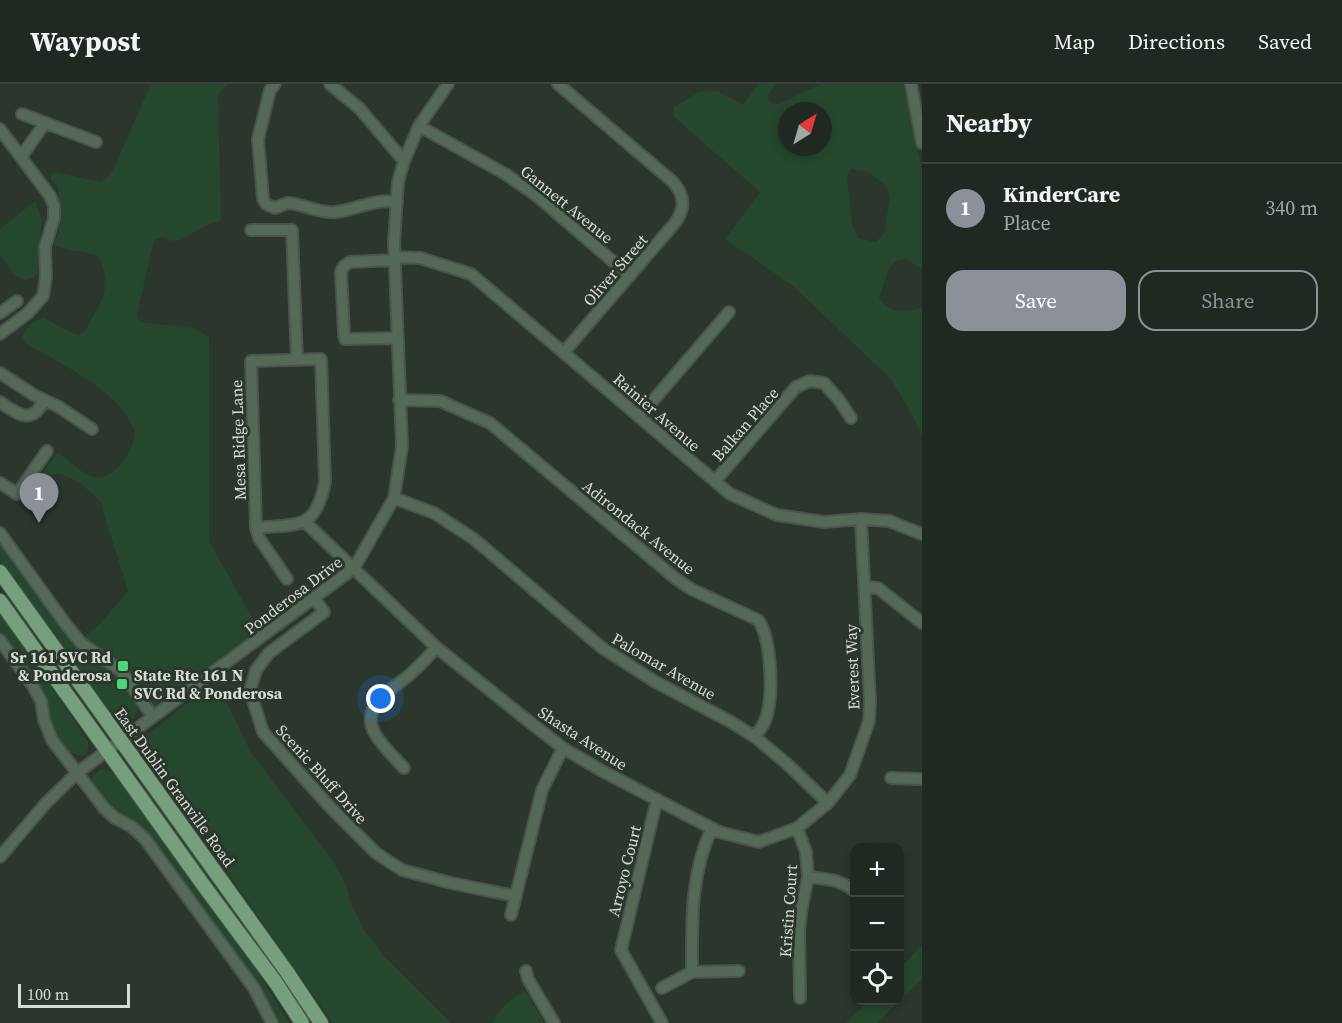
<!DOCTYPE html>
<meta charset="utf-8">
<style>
body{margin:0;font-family:"Source Serif 4",serif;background:#2d342f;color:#f1f3f6}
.controls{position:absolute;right:18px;bottom:18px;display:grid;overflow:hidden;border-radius:12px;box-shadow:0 3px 9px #0003}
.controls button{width:54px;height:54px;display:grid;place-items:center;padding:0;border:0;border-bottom:2px solid #3d4440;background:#202822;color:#f1f3f6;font:30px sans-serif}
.compass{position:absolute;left:778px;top:18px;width:54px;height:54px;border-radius:50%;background:#202822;box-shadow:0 3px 9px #0003;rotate:37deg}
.scale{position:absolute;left:18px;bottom:15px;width:112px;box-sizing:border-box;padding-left:6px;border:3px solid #d6ddd7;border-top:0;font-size:16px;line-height:21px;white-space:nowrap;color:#d6ddd7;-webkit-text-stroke:4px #2b362d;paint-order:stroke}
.you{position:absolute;left:381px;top:615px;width:21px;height:21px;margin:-15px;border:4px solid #fff;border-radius:50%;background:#1a73e8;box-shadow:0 0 0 9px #1a73e833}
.badge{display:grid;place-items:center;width:39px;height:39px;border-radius:50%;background:#8c9099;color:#fff;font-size:20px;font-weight:700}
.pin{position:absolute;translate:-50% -50px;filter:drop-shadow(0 2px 3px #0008)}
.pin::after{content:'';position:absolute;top:32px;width:21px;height:18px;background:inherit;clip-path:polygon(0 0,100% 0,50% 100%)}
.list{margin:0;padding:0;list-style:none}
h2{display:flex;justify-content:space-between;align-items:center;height:78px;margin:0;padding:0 24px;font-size:26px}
h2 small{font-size:20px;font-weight:400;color:#a2a6a5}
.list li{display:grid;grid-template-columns:39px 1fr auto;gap:18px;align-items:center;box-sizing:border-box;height:90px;padding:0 24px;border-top:2px solid #3d4440}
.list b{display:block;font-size:22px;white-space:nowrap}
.list p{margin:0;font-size:20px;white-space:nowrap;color:#a2a6a5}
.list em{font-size:20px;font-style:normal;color:#a2a6a5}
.actions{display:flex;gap:12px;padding:18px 24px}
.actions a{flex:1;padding:14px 0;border:2px solid #8c9099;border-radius:18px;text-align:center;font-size:21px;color:#8c9099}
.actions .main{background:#8c9099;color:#fff}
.icon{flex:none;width:33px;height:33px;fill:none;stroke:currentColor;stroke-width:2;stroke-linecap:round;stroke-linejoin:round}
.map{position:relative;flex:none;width:922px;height:939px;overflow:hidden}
header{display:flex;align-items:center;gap:36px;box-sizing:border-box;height:84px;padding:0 30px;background:#202822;border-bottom:2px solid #3d4440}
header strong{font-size:28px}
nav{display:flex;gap:33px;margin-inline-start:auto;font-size:21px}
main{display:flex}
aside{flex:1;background:#202822}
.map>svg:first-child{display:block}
.green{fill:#25472d;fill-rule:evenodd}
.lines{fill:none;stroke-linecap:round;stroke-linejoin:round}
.minor-casing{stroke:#4a544c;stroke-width:14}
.major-casing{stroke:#4a544c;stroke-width:16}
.minor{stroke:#556959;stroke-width:10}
.major{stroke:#759f7d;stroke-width:14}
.poi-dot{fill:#4bd677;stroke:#2b362d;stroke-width:2}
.labels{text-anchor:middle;stroke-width:6;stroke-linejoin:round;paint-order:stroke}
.street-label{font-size:16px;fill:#d6ddd7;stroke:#2b362d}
.poi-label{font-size:16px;font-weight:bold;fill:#d6ddd7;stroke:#2b362d;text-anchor:end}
</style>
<header>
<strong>Waypost</strong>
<nav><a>Map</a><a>Directions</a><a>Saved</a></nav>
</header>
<main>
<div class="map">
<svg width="922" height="939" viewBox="0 0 922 939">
<rect width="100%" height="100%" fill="#2b362d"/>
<path class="green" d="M 151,0 L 227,0 L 218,11 L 221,136 L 203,143 L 181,156 L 172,157 L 162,153 L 154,156 L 137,231 L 140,238 L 194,244 L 209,253 L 209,457 L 259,546 L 168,612 L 166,610 L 166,614 L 154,623 L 141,603 L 127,589 L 130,586 L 126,582 L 123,584 L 112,573 L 83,554 L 98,542 L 128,507 L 100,417 C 92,408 70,390 58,390 C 52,391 48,395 44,398 L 41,396 L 41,391 L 56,370 L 59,369 C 68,376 83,390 93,393 C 112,400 141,360 133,343 C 115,304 60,280 26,259 L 22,252 C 26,244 35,235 44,234 L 72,249 L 80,251 L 85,247 C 97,224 112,208 102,182 C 101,177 99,172 94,171 C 81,165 66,169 54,160 L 59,146 L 58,103 L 51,95 L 51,91 L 55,88 L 100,98 L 106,95 L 113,86 Z
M 758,0 L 776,0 L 767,12 L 770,19 L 779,20 L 821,0 L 904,0 L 922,86 L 922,185 L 906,175 L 896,177 L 889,184 L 879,214 C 890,231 905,228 922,224 L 922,352 L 912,331 L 891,295 L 793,202 L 725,155 L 760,108 L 674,33 L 673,24 L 699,8 L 717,7 L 743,21 ZM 787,27 L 823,27 L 823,63 L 787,63 ZM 851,85 L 868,88 L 884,100 L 890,112 L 884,149 L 876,158 L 858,154 L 852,140 L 847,92 Z
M 35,117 L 42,137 L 39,161 L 38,189 L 34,193 L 25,196 L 14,191 L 0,170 L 0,145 Z
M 0,456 L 69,551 L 118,590 L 137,618 L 137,627 L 133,635 L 122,637 L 111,628 L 0,478 Z
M 0,528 L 88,657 L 88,666 L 82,672 L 67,668 L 56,652 L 37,601 L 0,550 Z
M 207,603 L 228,621 L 250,667 L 333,777 L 347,803 L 350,818 L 364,846 L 385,873 L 451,939 L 333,939 L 145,671 L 142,663 L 144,654 Z
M 101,685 L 110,687 L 117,691 L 244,865 L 289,939 L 277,939 L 150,755 L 112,726 L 93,705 L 93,693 Z
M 138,696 L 196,768 L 316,939 L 312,939 L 137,697 Z
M 922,861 L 922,895 L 877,939 L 846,939 L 868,917 L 900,916 L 900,884 Z
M 525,907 L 544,939 L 492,939 C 500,924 511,915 525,907 Z"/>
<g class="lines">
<defs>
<path id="minor" d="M 275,0 L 270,6 L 258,55 L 263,115 L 266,120 L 275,124 C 279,123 284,120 288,119 C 299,119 321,130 336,128 C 356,126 375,114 397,118
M 330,0 L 360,25 L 404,77
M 558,0 L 673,98 C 685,112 686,125 674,140 L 564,268
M 911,0 L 922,59
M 22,30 L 96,58
M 419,42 L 507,91 L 537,112 L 630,192
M 0,45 L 50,112 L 54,122 L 54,134 L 45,163 L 46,193 L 43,212 L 28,229 L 0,250
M 21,73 L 45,39
M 251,146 L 292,146 L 297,276
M 395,173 L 420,174 L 471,190 L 730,410 L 777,431 L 824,438 L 861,435 L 889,437 L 922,450
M 395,176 L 350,178 L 344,182 L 341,188 L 344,249 L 345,255 L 397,254
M 0,229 L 17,217
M 0,289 L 34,311 L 59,323 L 92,345
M 399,316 L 440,317 L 490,339 L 675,494 L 691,505 L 758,536 C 772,555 774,615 765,637 C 763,642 758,648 755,653
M 0,318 C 18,330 32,342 44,316
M 639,333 L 729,228
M 715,397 L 796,303 L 810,297 L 824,299 L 839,316 L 851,334
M 0,399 L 17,410 L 47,367
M 394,414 L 434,429 L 474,455 L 601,563 L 654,597 L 731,638 L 755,653 L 786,679 L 828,719
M 305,438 L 436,563 L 527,636 L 563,664 L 604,688 L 719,748 L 759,758 L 797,744 L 828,719 L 850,691 L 869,637 L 870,617 L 861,435
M 256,444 C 298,440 316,446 325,398 L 321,275 L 251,277 L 256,444 L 259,454 L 287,495
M 0,449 L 65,539 L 81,559 L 121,587 L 153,633
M 865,503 L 878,504 L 922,539
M 315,515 L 324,528 L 269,569 L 256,586 L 250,607 L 263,648 L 330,723 L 376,769 L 402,786 L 451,799 L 515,812
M 0,556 L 33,602 L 41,617 L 44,636 L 52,656 L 104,724 L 115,734 L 132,743 L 145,755 L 254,904 L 272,939
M 404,684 C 394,673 381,661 374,648 C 361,622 390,606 407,593 C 417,584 428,574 436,563
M 891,694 L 922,695
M 657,715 L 621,866 L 662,939
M 797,744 L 806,768 L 808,793 L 802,822 L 799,845 L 800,914
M 0,773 L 46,719 L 77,689 L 354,484 L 394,414 L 402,362 L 394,158 L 398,98 L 404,77 L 419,42 L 448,0
M 808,793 C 825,795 841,795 854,807
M 511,831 L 542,706 L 563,664
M 526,887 L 528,895 L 554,939
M 692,888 C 692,839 690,790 712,744
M 662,904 L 692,888 L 739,887"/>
<path id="major" d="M 0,488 L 287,888 L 321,939
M 0,517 L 204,802 L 276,899 L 302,939"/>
</defs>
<use href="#minor" class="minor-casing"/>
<use href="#major" class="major-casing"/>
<use href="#minor" class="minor"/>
<use href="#major" class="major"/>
</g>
<g class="poi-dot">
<rect x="117" y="576" width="12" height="12" rx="3"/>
<rect x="116" y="594" width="12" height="12" rx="3"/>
</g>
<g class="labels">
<g class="street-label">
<text transform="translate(567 120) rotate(39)" y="6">Gannett Avenue</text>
<text transform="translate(615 186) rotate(-49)" y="6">Oliver Street</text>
<text transform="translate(657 328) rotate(41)" y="6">Rainier Avenue</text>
<text transform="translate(745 340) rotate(-49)" y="6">Balkan Place</text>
<text transform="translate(238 356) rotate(-92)" y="6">Mesa Ridge Lane</text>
<text transform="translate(639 443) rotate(39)" y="6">Adirondack Avenue</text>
<text transform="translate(293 511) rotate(-37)" y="6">Ponderosa Drive</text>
<text transform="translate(664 582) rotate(30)" y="6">Palomar Avenue</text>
<text transform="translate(852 583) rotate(-92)" y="6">Everest Way</text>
<text transform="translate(583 654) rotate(33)" y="6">Shasta Avenue</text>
<text transform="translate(322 690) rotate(48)" y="6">Scenic Bluff Drive</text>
<text transform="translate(175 703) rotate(54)" y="6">East Dublin Granville Road</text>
<text transform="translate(624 787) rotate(-76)" y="6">Arroyo Court</text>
<text transform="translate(788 827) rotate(-86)" y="6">Kristin Court</text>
</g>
<g class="poi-label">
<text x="111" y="579">Sr 161 SVC Rd<tspan x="111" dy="18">&amp; Ponderosa</tspan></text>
<text x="134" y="597" text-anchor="start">State Rte 161 N<tspan x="134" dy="18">SVC Rd &amp; Ponderosa</tspan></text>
</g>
</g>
</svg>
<div class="controls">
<button>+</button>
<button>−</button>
<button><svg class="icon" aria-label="locate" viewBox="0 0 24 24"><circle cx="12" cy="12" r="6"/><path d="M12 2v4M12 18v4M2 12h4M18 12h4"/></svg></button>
</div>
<svg class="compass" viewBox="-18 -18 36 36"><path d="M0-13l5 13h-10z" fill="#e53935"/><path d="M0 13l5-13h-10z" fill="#a2a6a5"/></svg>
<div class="scale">100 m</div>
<div class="you"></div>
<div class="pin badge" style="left:39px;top:439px">1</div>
</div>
<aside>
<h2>Nearby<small></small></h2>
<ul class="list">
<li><span class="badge">1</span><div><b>KinderCare</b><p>Place</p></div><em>340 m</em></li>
</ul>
<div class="actions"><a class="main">Save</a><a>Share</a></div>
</aside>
</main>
